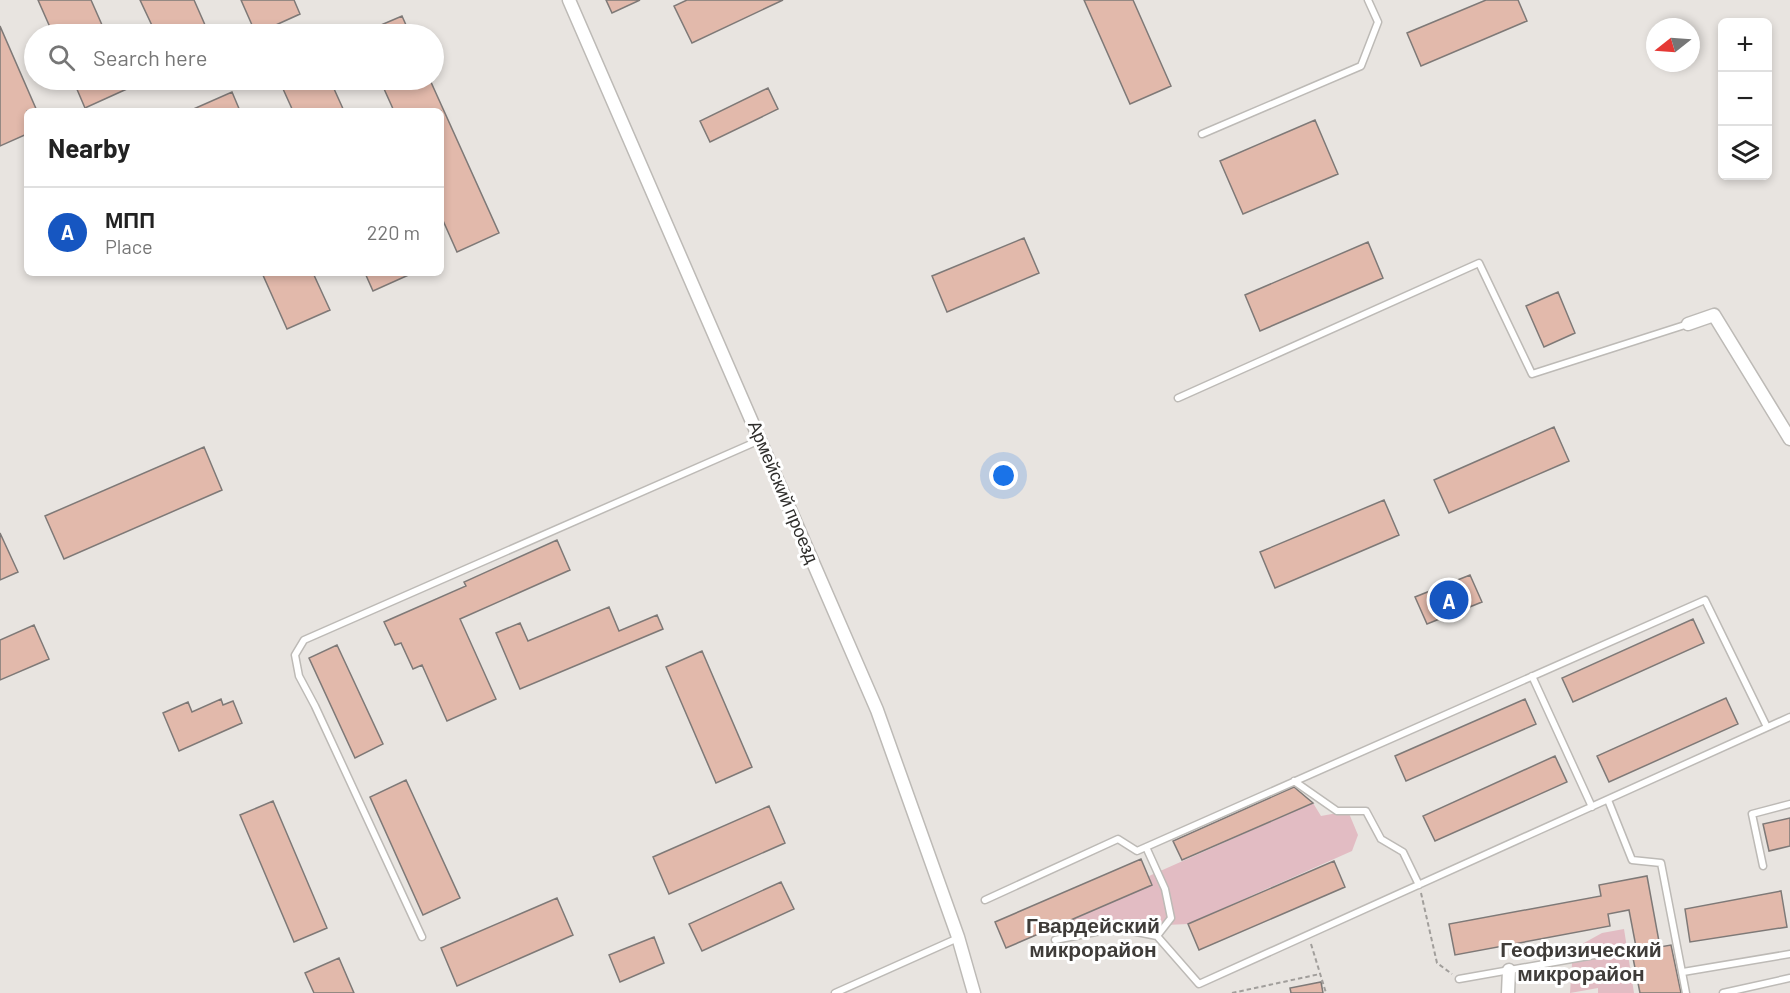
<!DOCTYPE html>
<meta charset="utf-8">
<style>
body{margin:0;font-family:Barlow,sans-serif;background:#f6f6f6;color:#222}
.controls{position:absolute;right:18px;top:18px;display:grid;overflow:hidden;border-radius:9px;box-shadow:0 3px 9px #0003}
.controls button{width:54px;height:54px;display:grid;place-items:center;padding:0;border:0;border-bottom:2px solid #e0e0e0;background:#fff;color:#222;font:30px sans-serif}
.compass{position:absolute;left:1646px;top:18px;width:54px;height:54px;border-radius:50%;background:#fff;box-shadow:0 3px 9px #0003;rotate:253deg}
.you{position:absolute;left:1004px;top:476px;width:21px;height:21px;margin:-15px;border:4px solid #fff;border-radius:50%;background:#1a73e8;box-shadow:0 0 0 9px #1a73e833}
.badge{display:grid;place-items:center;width:39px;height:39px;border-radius:50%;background:#1656c1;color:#fff;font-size:20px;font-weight:700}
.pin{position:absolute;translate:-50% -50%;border:3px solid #fff;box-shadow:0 2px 6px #0006}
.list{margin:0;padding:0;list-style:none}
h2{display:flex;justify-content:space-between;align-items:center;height:78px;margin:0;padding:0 24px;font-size:26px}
h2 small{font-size:20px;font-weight:400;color:#767676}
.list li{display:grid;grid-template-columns:39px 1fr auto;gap:18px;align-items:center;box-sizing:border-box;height:90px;padding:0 24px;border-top:2px solid #e0e0e0}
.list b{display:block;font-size:22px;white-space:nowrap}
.list p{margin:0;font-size:20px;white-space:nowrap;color:#767676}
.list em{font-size:20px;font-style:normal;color:#767676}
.icon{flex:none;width:33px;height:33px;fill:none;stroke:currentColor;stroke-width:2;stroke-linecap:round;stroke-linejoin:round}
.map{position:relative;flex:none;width:1790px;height:993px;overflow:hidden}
.search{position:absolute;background:#fff;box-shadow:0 3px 9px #0003;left:24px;top:24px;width:420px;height:66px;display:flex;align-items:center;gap:15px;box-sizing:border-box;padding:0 21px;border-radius:33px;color:#767676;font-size:22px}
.panel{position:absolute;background:#fff;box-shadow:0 3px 9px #0003;left:24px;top:108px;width:420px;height:168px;border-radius:9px}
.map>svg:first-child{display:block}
.green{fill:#e2bcc3}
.building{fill:#e2b9ab;stroke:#7e7977;stroke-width:1.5}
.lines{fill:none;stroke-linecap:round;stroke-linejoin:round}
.service-casing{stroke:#bdbab6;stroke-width:9}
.minor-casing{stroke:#bdbab6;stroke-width:15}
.path{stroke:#a19e9b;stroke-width:2;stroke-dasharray:4.5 3;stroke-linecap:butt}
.service{stroke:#fff;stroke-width:6}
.minor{stroke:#fff;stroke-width:12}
.labels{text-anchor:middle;stroke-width:6;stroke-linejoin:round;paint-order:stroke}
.street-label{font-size:18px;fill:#2f2e2c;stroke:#fff}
.quarter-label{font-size:21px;font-weight:bold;fill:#3f3c39;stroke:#fff}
</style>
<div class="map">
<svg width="1790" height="993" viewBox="0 0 1790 993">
<rect width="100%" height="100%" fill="#e8e4e0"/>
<path class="green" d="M 1313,803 L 1321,816 L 1348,811 L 1358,835 L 1352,851 L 1188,924 L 1144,926 L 1116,922 L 1066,932 L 1057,917 Z
M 1624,929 L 1634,993 L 1598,993 L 1598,988 L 1570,993 L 1573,949 L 1602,933 Z"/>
<path class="building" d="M 38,0 L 91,0 L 106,34 L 53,34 Z
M 140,0 L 194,0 L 209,34 L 156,34 Z
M 241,0 L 294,0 L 300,14 L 256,34 Z
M 606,0 L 640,0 L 612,13 Z
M 687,0 L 783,0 L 692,43 L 674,6 Z
M 1084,0 L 1133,0 L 1171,86 L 1130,104 Z
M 1486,0 L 1518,0 L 1527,21 L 1421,66 L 1407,33 Z
M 402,16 L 410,34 L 360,34 Z
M 0,26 L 37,111 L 27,111 L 27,134 L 0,146 Z
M 73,80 L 126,80 L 129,88 L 85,108 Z
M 279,80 L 330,80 L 344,111 L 293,111 Z
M 380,80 L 430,80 L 499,233 L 457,252 L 441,216 L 441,111 L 394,111 Z
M 768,88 L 778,109 L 710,142 L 700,121 Z
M 232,92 L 240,111 L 189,111 Z
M 1315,120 L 1338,174 L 1243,214 L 1220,161 Z
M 1024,238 L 1039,273 L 947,312 L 932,276 Z
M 1368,242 L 1383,278 L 1260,331 L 1245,295 Z
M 262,273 L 313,273 L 330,310 L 287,329 Z
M 365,273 L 413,273 L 373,291 Z
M 1558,292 L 1575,333 L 1544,347 L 1526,306 Z
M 1554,427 L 1569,461 L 1449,513 L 1434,480 Z
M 204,447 L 222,490 L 64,559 L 45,516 Z
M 1384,500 L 1399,535 L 1275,588 L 1260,552 Z
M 0,533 L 18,572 L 0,580 Z
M 557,540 L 570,570 L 460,619 L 496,699 L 447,721 L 422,665 L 413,669 L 401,643 L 395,645 L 384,622 L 466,586 L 464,582 Z
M 1470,575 L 1482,602 L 1427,624 L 1415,597 Z
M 609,607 L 619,631 L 657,615 L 663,629 L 520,689 L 496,633 L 520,623 L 528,641 Z
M 1693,619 L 1704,643 L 1573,702 L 1562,678 Z
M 34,625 L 49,659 L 0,680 L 0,640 Z
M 337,645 L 383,744 L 355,758 L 309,658 Z
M 702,651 L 752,767 L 716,783 L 666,667 Z
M 1726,698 L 1738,724 L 1609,782 L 1597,756 Z
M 221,699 L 223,705 L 233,701 L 242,723 L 179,751 L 163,713 L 188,702 L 192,712 Z
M 1525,699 L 1536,724 L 1406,781 L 1395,756 Z
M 1555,756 L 1567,782 L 1435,841 L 1423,816 Z
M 406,780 L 460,898 L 423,915 L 370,797 Z
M 1294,787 L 1313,803 L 1182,860 L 1173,841 Z
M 273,801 L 327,928 L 294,942 L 240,815 Z
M 769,806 L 785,843 L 669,894 L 653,857 Z
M 1790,818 L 1790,846 L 1769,851 L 1763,824 Z
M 1141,859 L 1152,885 L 1006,948 L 995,922 Z
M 1334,861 L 1345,887 L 1199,950 L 1188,924 Z
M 1647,876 L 1660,947 L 1671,945 L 1681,993 L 1640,993 L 1632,953 L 1637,952 L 1629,910 L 1608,914 L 1610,926 L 1455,955 L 1449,924 L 1601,896 L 1599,885 Z
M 781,882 L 794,909 L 702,951 L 689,924 Z
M 1781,891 L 1787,927 L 1690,942 L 1685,909 Z
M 557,898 L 573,935 L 457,986 L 441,948 Z
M 654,937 L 664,963 L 620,982 L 609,955 Z
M 339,958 L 354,993 L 314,993 L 305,973 Z
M 1321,982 L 1323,993 L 1291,993 L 1290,988 Z"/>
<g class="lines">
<defs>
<path id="service" d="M 1202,134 L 1361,66 L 1378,22 L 1368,0
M 1178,398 L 1479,263 L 1532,374 L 1688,324
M 1532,676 L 1592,807
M 1294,781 L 1337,811 L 1366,811 L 1381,839 L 1403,852 L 1419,885
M 1608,800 L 1632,860 L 1661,863 L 1686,993
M 1146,847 L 1165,889 L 1171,918 L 1157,936
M 1763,866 L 1752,814 L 1790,804
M 985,900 L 1118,839 L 1137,851 L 1705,600 L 1767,727
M 422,937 L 315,706 L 299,676 L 295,655 L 304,640 L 760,440
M 1055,940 L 1116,928 L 1157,936 L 1199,984 L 1790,717
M 1683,972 L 1790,954
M 1459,979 L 1623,950
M 835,993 L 958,938
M 1723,993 L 1790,978"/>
<path id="minor" d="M 569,0 L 877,710 L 958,937 L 974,993
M 1688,324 L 1714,315 L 1790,439
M 1508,993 L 1509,970"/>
</defs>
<use href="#service" class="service-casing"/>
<use href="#minor" class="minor-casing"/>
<path class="path" d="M 1421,893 L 1437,963 L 1452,974
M 1311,944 L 1326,993
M 1232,993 L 1320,974"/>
<use href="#service" class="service"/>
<use href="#minor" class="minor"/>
</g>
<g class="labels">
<g class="street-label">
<text transform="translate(783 492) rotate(67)" y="6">Армейский проезд</text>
</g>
<g class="quarter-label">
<text x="1093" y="933">Гвардейский<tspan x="1093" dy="24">микрорайон</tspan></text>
<text x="1581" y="957">Геофизический<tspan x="1581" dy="24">микрорайон</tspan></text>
</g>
</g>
</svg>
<div class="controls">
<button>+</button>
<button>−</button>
<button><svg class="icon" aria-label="layers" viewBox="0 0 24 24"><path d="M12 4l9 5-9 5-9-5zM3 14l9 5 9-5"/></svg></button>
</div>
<svg class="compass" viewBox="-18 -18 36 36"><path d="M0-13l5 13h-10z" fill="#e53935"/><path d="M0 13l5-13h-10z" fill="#767676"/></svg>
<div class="you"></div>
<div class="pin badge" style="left:1449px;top:600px">A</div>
<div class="search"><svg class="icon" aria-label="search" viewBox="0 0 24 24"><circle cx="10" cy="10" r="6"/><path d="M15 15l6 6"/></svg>Search here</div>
<section class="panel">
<h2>Nearby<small></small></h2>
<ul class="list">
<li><span class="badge">A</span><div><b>МПП</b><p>Place</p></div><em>220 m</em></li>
</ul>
</section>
</div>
